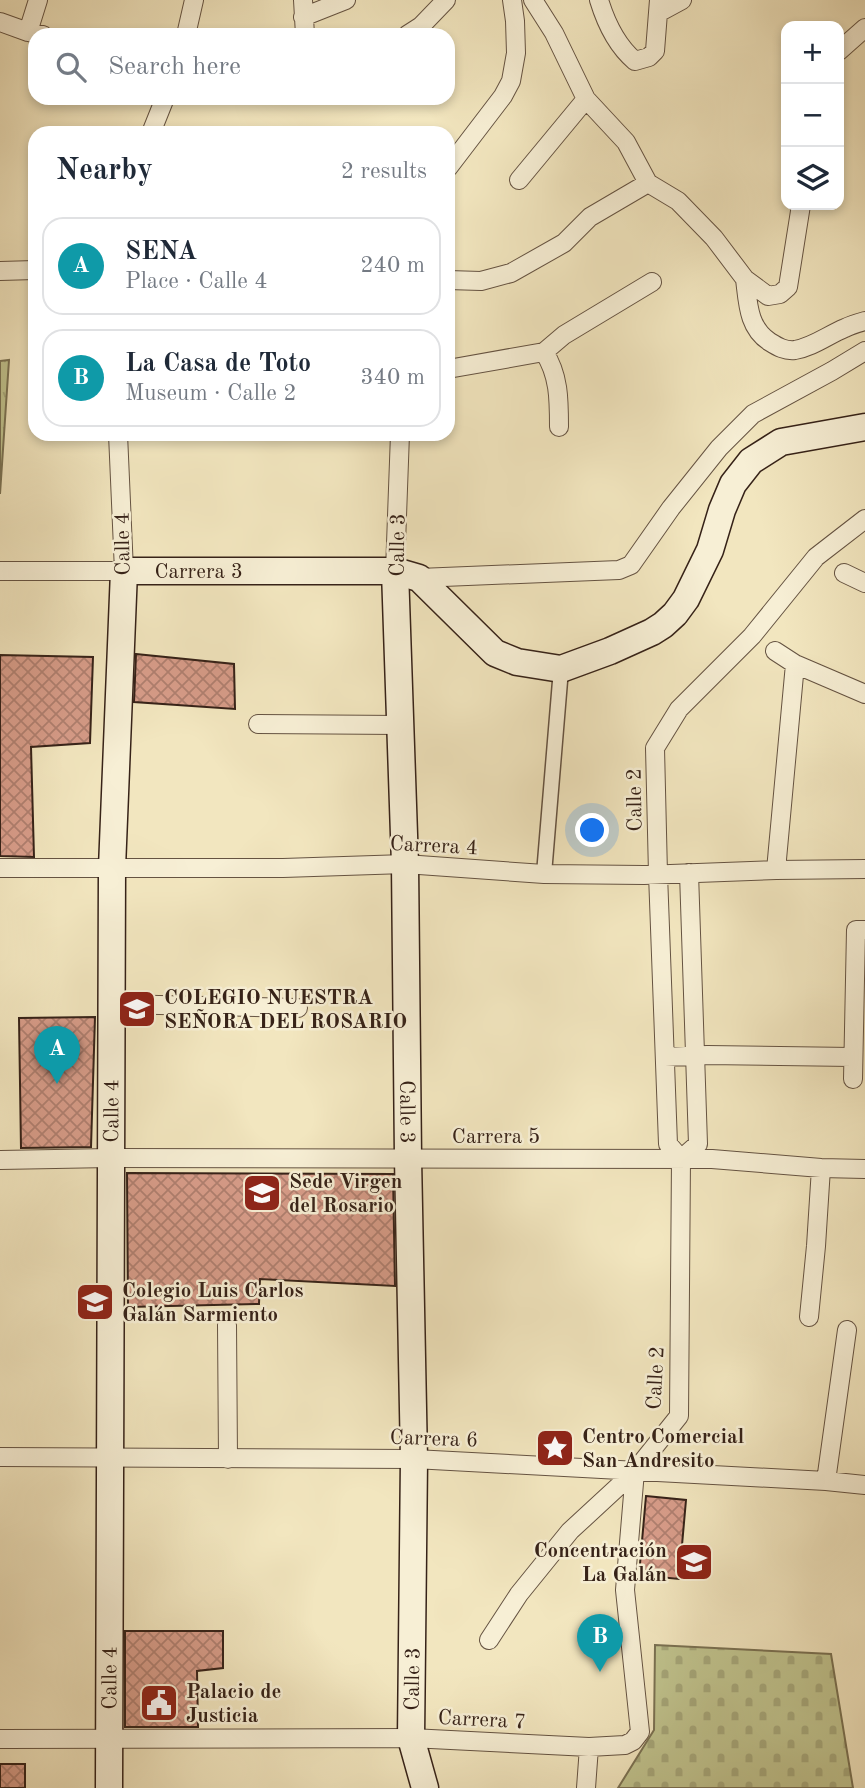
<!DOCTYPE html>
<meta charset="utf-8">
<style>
body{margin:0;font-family:"Old Standard TT",serif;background:#f2f2f3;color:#1f2937}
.controls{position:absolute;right:21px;top:21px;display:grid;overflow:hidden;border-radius:14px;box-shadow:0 4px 10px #0003}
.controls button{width:63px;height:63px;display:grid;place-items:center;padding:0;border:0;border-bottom:2px solid #e0e1e3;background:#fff;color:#1f2937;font:35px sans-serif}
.you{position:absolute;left:593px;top:831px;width:24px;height:24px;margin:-18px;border:5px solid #fff;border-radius:50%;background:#1a73e8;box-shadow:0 0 0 10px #1a73e833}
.badge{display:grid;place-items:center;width:46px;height:46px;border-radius:50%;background:#d93025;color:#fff;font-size:23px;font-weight:700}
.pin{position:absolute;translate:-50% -58px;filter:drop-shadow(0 2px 4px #0008)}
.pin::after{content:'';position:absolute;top:37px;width:24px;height:21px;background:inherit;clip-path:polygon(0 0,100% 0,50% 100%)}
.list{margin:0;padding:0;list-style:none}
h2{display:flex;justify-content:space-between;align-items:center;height:91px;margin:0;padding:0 28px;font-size:30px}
h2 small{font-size:23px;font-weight:400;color:#747a83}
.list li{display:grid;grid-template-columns:46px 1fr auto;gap:21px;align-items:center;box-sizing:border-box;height:98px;margin:0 14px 14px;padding:0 14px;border:2px solid #e0e1e3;border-radius:21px}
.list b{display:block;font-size:26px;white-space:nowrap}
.list p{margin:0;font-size:23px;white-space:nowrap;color:#747a83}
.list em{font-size:23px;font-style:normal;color:#747a83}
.icon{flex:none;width:38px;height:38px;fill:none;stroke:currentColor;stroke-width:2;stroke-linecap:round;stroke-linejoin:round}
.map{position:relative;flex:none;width:865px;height:1788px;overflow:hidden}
.search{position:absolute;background:#fff;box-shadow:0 4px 10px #0003;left:28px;top:28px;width:427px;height:77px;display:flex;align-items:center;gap:18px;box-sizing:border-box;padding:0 24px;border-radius:21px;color:#747a83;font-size:26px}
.panel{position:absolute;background:#fff;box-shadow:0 4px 10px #0003;left:28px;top:126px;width:427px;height:315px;border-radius:21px}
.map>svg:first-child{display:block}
.cemetery{fill:url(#cemetery-stones);stroke:#7b7253;stroke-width:2}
.park{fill:url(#park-tufts);stroke:#7b7253;stroke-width:2}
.building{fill:url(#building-cross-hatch);stroke:#362218;stroke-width:2}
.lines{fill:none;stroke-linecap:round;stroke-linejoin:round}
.pedestrian-casing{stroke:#655342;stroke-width:17}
.minor-casing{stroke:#655342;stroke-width:20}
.secondary-casing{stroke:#362218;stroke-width:29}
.pedestrian{stroke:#f7efd5;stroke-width:14}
.minor{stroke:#f7efd5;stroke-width:18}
.secondary{stroke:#f7efd5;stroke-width:26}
.labels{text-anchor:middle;stroke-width:5;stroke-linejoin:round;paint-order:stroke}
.street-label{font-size:21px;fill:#362218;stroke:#f7efd5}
.poi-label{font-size:21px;font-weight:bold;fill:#362218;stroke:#f7efd5;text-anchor:start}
</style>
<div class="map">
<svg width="865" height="1788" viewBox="0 0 865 1788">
<defs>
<pattern id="cemetery-stones" width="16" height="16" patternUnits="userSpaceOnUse" patternTransform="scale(1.75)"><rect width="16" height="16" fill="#c0c38e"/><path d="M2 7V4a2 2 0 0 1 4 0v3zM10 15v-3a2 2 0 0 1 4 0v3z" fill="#a6a77a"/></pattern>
<pattern id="park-tufts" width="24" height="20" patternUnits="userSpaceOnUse" patternTransform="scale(1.75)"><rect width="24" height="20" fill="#c0c38e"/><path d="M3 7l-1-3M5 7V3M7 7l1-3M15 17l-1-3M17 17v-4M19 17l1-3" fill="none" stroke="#a6a77a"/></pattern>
<pattern id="building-cross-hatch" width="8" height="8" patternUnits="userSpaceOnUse" patternTransform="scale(1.75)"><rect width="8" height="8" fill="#d79c89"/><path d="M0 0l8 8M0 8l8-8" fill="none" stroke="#af7f6f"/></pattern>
</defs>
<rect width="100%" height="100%" fill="#f2e6bf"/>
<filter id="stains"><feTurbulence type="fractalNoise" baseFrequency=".00286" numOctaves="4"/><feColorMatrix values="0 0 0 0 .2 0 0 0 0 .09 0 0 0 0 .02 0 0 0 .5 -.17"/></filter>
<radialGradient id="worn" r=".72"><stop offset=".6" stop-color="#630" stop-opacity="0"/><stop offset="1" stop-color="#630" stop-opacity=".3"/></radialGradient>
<path class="cemetery" d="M 655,1645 L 831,1654 L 853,1788 L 618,1788 L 654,1730 Z"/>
<path class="park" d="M 9,360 L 0,494 L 0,361 Z"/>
<path class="building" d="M 136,654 L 234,664 L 235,709 L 134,702 Z
M 0,655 L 93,657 L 90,743 L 31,747 L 34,857 L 0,856 Z
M 95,1017 L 91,1147 L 21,1148 L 19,1018 Z
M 127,1173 L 393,1174 L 395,1286 L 260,1279 L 259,1304 L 128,1307 Z
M 646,1496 L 686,1500 L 679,1579 L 639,1575 Z
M 125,1631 L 223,1631 L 223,1668 L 197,1671 L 198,1727 L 125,1727 Z
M 0,1764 L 25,1764 L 25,1788 L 0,1788 Z"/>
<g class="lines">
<defs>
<path id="pedestrian" d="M 544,874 L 561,669"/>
<path id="minor" d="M 303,0 L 305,35
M 533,0 L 554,33 L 586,99 L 626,142 L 648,183 L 678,201 L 714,238 L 745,279 L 768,296 L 780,294 L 788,287 L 801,205
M 599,0 C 606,23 616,45 635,61 L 649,57 L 655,51 L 659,0
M 658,13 L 682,0
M 303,17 L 346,0
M 0,22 L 28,32 L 43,35
M 28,32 L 38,0
M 186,35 L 194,0
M 407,35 L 421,26 L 446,0
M 839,51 L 865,28
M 151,133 L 165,98
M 448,168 L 503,96 L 511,81 L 516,53 L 515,21 L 512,0
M 519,180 L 586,99
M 0,271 L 35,270
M 745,279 C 748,303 748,328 770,342 C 778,347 785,351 795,350 C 813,347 828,335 845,328 C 851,325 858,323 865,321
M 448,280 L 481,281 L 511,273 L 564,243 L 590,217 L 648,183
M 544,352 C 559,375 559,399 559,427
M 448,369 L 544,352 L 564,335 L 652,282
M 0,571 L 124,571 L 118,434
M 395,571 L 400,434
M 844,573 L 865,583
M 419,578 L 619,570 L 631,565 L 671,508 L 719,448 L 753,414 L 832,371 L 865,351
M 775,651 L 795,664 L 865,694
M 258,724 L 400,725
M 0,868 L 283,868 L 405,864 L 544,874 L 644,875 L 776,870 L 865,869
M 776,870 L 795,664
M 111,1004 L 298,1008
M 665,1057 L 707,1055 L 852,1057
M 853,1079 L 856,930 L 865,930
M 681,1159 L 698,1144 L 689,873
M 0,1160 L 110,1158 L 712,1159 L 821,1168 L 865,1169
M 809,1317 L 816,1246 L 821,1168
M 227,1325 L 228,1459
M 0,1457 L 414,1459 L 826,1481 L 865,1485
M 826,1481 L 847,1330
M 489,1640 L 519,1594 L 570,1531 L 635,1471 L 679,1416 L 681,1159 L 668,1144 L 658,874 L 655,748 L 679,709 L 752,636 L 816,557 L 865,519
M 0,1739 L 411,1738 L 589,1747 L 625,1745 L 633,1741 L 640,1732 L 625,1590 L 635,1471
M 586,1788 L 589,1747"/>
<g id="secondary">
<path id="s1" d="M 395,571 L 405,864 L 408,1158 L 414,1459 L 411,1738 L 425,1788"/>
<path id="s2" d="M 109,1788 L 112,868 L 124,571 L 395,571 L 419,578 L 495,653 L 517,662 L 561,669 L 610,651 L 652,632 L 663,625 L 675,614 L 686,599 L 710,550 L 722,510 L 733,484 L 751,461 L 781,442 L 865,427"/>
</g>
</defs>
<use href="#pedestrian" class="pedestrian-casing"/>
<use href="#minor" class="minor-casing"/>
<use href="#secondary" class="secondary-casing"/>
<use href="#pedestrian" class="pedestrian"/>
<use href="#minor" class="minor"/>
<use href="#secondary" class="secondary"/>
</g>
<defs>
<symbol id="school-square" viewBox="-11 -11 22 22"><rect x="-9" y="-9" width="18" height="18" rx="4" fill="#8f2418" stroke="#f7efd5"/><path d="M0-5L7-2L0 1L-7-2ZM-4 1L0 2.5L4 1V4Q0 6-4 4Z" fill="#fff"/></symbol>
<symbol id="university-square" viewBox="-11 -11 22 22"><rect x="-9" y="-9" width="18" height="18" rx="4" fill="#8f2418" stroke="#f7efd5"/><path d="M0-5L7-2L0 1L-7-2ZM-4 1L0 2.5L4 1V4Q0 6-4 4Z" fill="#fff"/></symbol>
<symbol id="sight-square" viewBox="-11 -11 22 22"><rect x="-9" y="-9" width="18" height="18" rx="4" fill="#8f2418" stroke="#f7efd5"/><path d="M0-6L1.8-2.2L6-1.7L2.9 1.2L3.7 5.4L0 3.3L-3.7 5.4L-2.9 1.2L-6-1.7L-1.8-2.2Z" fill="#fff"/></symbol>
<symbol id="civic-square" viewBox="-11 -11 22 22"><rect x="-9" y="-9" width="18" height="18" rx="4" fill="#8f2418" stroke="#f7efd5"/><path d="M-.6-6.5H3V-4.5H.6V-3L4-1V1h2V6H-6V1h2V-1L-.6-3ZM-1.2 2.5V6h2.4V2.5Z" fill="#fff"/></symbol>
</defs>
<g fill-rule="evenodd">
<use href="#school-square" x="115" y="987" width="44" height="44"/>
<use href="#university-square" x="240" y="1171" width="44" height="44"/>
<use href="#school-square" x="73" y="1280" width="44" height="44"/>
<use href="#sight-square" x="533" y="1426" width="44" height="44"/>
<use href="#school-square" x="672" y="1540" width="44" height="44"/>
<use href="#civic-square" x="137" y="1681" width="44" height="44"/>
</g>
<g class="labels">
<g class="street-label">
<text transform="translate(122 544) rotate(-91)" y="7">Calle 4</text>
<text transform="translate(397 545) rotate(-89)" y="7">Calle 3</text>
<text dy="7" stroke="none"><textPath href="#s2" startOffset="1292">Carrera 3</textPath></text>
<text transform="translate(634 800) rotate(-91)" y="7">Calle 2</text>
<text transform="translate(434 845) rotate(3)" y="7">Carrera 4</text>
<text dy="7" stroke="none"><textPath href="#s2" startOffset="677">Calle 4</textPath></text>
<text dy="7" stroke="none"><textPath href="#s1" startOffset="541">Calle 3</textPath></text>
<text x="496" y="1143">Carrera 5</text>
<text transform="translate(655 1378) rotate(-87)" y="7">Calle 2</text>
<text transform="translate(434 1438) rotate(2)" y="7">Carrera 6</text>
<text dy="7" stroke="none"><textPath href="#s2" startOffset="110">Calle 4</textPath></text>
<text transform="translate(412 1679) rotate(-89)" y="7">Calle 3</text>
<text transform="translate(482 1719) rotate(3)" y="7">Carrera 7</text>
</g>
<g class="poi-label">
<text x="164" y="1004">COLEGIO NUESTRA<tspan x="164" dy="24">SEÑORA DEL ROSARIO</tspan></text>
<text x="289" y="1188">Sede Virgen<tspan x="289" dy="24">del Rosario</tspan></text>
<text x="122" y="1297">Colegio Luis Carlos<tspan x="122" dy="24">Galán Sarmiento</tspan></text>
<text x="582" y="1443">Centro Comercial<tspan x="582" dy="24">San Andresito</tspan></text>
<text x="667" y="1557" text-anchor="end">Concentración<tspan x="667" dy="24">La Galán</tspan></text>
<text x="186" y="1698">Palacio de<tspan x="186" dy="24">Justicia</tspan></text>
</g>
</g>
<rect width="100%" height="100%" filter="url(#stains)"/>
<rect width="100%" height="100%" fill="url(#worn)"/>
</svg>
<div class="controls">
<button>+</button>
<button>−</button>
<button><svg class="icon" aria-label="layers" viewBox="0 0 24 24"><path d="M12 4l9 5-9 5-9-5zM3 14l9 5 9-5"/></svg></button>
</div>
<div class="you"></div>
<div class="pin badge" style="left:57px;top:1084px;background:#0f9aa8">A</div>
<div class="pin badge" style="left:600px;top:1672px;background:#0f9aa8">B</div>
<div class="search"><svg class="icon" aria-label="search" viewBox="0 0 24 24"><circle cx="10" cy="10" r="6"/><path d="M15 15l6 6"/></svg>Search here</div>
<section class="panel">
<h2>Nearby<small>2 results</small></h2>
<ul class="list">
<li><span class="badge" style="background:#0f9aa8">A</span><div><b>SENA</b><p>Place · Calle 4</p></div><em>240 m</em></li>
<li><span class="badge" style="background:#0f9aa8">B</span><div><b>La Casa de Toto</b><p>Museum · Calle 2</p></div><em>340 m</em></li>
</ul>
</section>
</div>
